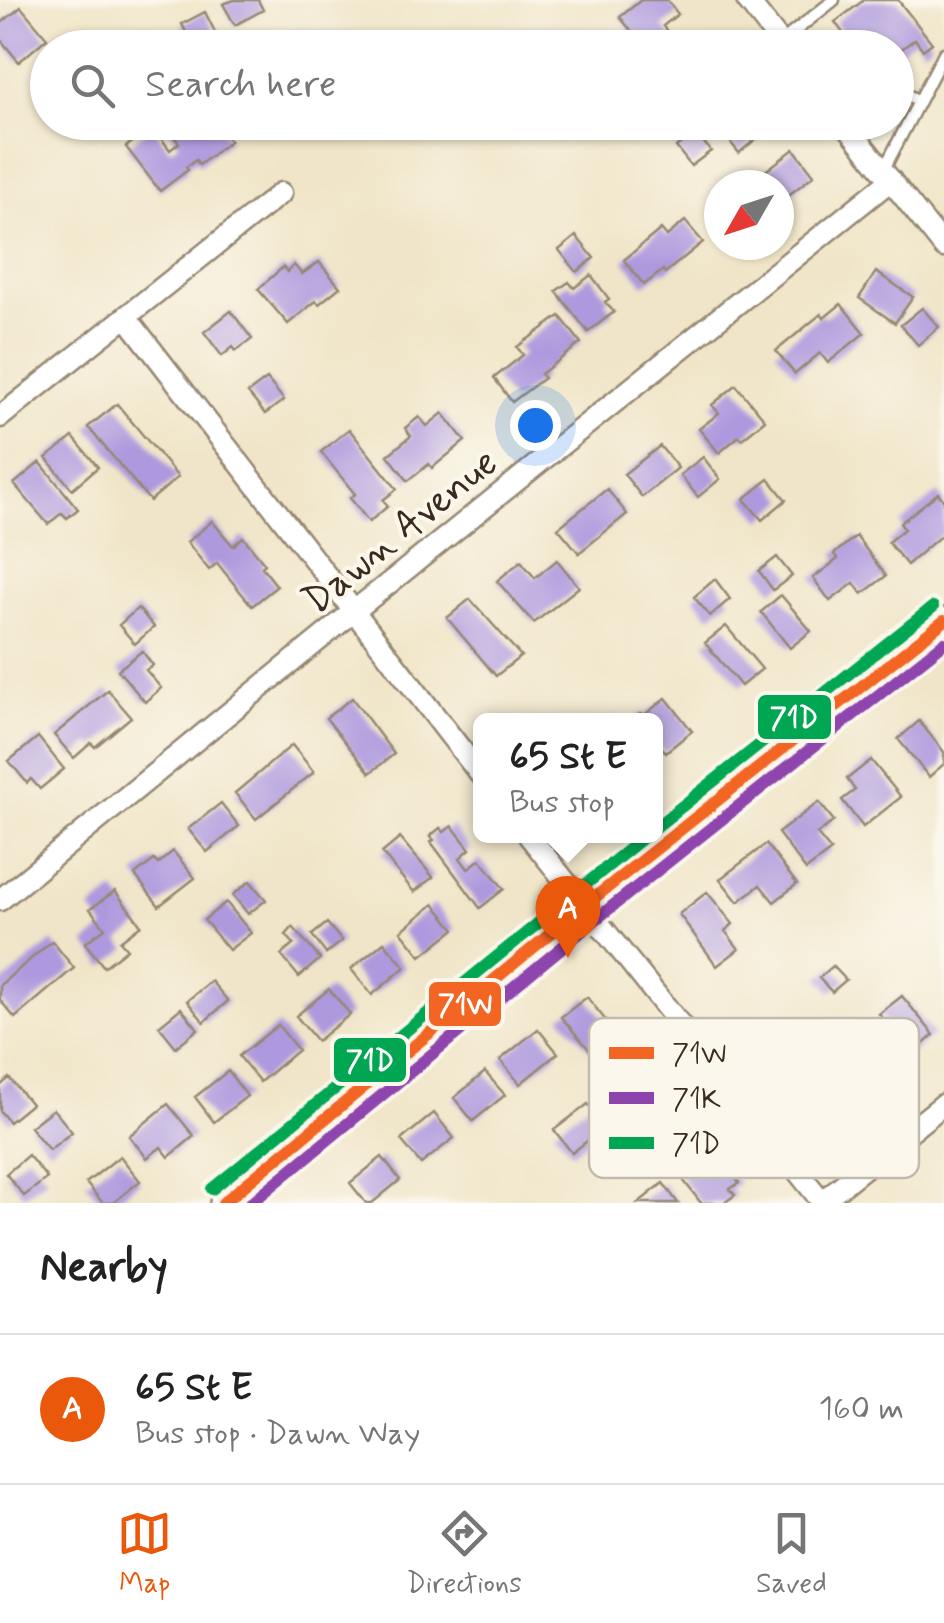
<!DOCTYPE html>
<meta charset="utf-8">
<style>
body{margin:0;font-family:Mynerve,sans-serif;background:#f6f6f6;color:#222}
.compass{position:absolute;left:704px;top:170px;width:90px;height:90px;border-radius:50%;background:#fff;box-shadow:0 2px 8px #0004;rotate:231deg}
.you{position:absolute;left:535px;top:425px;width:35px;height:35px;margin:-25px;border:8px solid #fff;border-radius:50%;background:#1a73e8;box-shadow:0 0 0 15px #1a73e833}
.badge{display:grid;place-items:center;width:65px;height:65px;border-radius:50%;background:#ea580c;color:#fff;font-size:32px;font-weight:700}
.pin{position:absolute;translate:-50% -82px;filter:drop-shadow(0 2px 5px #0008)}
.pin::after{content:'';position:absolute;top:52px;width:35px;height:30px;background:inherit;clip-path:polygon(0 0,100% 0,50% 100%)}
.popup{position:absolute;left:473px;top:713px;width:190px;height:130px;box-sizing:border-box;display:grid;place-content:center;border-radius:15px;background:#fff;filter:drop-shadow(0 2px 8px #0005);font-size:32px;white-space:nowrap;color:#767676}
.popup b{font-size:38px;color:#222}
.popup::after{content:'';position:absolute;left:50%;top:100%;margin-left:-20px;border:20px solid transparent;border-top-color:#fff}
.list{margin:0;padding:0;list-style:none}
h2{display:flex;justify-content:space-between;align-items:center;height:130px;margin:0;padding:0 40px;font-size:42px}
h2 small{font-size:32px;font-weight:400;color:#767676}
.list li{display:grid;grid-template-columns:65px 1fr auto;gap:30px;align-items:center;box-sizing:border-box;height:150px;padding:0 40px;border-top:2px solid #e0e0e0}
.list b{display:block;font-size:38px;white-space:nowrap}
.list p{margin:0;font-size:32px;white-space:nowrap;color:#767676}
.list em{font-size:32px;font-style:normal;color:#767676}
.icon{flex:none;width:55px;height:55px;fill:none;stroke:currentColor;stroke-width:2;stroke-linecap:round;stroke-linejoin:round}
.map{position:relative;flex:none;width:944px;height:1203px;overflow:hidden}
.search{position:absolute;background:#fff;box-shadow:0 2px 8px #0004;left:30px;right:30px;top:30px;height:110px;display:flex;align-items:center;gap:25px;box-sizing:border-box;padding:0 35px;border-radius:55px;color:#767676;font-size:38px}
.sheet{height:280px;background:#fff}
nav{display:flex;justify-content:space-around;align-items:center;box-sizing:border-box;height:140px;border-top:2px solid #e0e0e0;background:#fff;font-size:28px;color:#767676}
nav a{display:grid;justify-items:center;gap:5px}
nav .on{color:#ea580c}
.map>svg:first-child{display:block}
.building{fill:#ad99de}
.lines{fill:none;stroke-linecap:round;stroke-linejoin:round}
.service-casing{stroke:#968873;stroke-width:15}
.minor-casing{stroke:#968873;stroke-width:25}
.tertiary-casing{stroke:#968873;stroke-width:30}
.service{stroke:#fff;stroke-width:10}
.minor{stroke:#fff;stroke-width:20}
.tertiary{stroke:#fff;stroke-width:25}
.bus-1-casing{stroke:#fbf7ec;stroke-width:20}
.bus-2-casing{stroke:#fbf7ec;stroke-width:20}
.bus-3-casing{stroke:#fbf7ec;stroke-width:20}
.bus-1{stroke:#f26522;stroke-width:12}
.bus-2{stroke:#8e44ad;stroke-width:12}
.bus-3{stroke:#00a651;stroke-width:12}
.labels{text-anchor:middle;stroke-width:8;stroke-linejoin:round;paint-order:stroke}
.street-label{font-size:40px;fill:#3b2a1e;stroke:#fbf7ec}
.key{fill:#fbf7ec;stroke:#c1baae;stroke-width:2.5}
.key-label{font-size:28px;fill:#3b2a1e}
.line-badge{stroke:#fbf7ec;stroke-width:4}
.badge-label{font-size:28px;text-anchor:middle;font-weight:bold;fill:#fff}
</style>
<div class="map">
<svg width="944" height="1203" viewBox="0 0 944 1203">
<rect width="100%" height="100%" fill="#fbf7ec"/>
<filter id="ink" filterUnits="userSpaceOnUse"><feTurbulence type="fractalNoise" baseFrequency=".01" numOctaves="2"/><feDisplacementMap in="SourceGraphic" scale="20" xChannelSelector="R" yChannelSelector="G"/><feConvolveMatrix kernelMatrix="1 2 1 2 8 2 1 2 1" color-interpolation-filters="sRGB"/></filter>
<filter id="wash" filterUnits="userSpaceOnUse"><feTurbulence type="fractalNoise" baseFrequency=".0048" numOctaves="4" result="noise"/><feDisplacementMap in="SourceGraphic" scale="40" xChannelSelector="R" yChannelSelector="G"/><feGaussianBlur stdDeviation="2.25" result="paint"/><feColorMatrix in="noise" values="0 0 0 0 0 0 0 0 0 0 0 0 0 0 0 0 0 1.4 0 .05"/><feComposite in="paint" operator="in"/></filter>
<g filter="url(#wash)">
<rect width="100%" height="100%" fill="#f0e5c8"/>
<g id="blocks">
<path class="building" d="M 234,0 L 258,0 L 263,10 L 235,25 L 223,4 Z
M 641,0 L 667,0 L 678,14 L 663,26 L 680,48 L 645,48 L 620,17 Z
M 864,0 L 898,0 L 932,43 L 923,50 L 915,39 L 896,53 L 896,48 L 886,48 L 879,39 L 868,48 L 854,48 L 835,22 Z
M 21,7 L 47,38 L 19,62 L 0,39 L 0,24 Z
M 205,12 L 216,34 L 193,46 L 182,24 Z
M 162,122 L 191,122 L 194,127 L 200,122 L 216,122 L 230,141 L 199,165 L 196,160 L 186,167 L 188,170 L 160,191 L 126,147 L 152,126 L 170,150 L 179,143 Z
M 729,122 L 771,122 L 773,125 L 739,153 L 720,129 Z
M 695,132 L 711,151 L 691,166 L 676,147 Z
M 794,149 L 814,175 L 779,203 L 779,185 L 764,185 L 758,177 Z
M 685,221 L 703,242 L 665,273 L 663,270 L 644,285 L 624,260 L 661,229 L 667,236 Z
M 576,236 L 594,258 L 577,272 L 559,250 Z
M 319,262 L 340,287 L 319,304 L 316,301 L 288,324 L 258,289 L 283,267 L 287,272 L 294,265 L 302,274 Z
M 876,272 L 913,297 L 895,323 L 859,298 Z
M 591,275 L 609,299 L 605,302 L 614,312 L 588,332 L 556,291 L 569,282 L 574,288 Z
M 841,304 L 864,333 L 828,363 L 820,353 L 795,374 L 776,351 L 821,314 L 824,318 Z
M 922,308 L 939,327 L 918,345 L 901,325 Z
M 231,311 L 252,339 L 236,351 L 233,347 L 222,356 L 204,332 Z
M 560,316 L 581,343 L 541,374 L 544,378 L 512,402 L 494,378 L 523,355 L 517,347 Z
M 267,379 L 284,400 L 265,414 L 248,393 Z
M 736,385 L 765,420 L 742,439 L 739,436 L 719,453 L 699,429 L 719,413 L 712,405 Z
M 117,404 L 178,477 L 150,501 L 88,427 Z
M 443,413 L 465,441 L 432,468 L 429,464 L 408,481 L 388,455 L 411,436 L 405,428 L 419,417 L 427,426 Z
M 349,429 L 397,489 L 383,500 L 388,506 L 369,522 L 350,498 L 355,494 L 321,452 Z
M 73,437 L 98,467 L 72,489 L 46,458 Z
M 660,446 L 678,468 L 642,497 L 624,474 Z
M 703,457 L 720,479 L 698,497 L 680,475 Z
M 40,462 L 78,509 L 67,518 L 62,513 L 48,524 L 14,484 Z
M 769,479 L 786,500 L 762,520 L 744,499 Z
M 607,489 L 627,514 L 579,553 L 558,528 Z
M 938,493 L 944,501 L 944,533 L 907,565 L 888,542 L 904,529 L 900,523 Z
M 212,521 L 233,546 L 243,537 L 265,564 L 262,567 L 277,586 L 252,606 L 217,563 L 209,570 L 187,542 Z
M 856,536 L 886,576 L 862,594 L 854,583 L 830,601 L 813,578 L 838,559 L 834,554 Z
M 777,557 L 792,576 L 773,590 L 759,571 Z
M 557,560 L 579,587 L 534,623 L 497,581 L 521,561 L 535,578 Z
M 715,579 L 730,599 L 710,616 L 694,597 Z
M 781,595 L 811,631 L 790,648 L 761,612 Z
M 470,599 L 521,656 L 496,676 L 447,618 Z
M 138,608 L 154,627 L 135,644 L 119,625 Z
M 726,626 L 762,669 L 741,686 L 705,643 Z
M 142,651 L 153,665 L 146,670 L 161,688 L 145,702 L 118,670 Z
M 108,690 L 131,717 L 95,747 L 91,743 L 74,758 L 54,735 Z
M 352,698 L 394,754 L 370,773 L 326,718 Z
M 666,698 L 692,731 L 666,752 L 661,747 L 656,751 L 656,720 L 632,720 L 641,713 L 643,716 Z
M 919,721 L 944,752 L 944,764 L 929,777 L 898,739 Z
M 38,737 L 64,769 L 40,789 L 31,779 L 27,783 L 9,761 Z
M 292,745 L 314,772 L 256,819 L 235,793 Z
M 871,760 L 901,797 L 863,827 L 842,800 L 855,790 L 847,779 Z
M 819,802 L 834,821 L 817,834 L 831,851 L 806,870 L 778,833 Z
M 221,803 L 239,826 L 207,852 L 188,829 Z
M 452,826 L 470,849 L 460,858 L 468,869 L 480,859 L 504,889 L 480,908 L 431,842 L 434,840 L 430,836 L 440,828 L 444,832 Z
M 400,838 L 433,877 L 414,892 L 382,853 Z
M 766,844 L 797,884 L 774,902 L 760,885 L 738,902 L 720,879 Z
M 173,851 L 195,878 L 159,906 L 135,875 L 154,860 L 158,864 Z
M 250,881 L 266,900 L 248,914 L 233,895 Z
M 115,891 L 141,925 L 120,941 L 127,949 L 104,967 L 85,943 L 105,928 L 90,909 Z
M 707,892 L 733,924 L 725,931 L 739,949 L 717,966 L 679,914 Z
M 226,902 L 251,933 L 229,950 L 204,920 Z
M 434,904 L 455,929 L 421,956 L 401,931 Z
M 327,923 L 342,941 L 326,954 L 312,935 Z
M 293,927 L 320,959 L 299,977 L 281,955 L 294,944 L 286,935 Z
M 52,941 L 74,968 L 15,1018 L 0,1000 L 0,985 Z
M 384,942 L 405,967 L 372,995 L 351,969 Z
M 833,966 L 846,980 L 832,992 L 819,978 Z
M 211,981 L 228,1001 L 204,1022 L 187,1001 Z
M 329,989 L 350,1014 L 317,1041 L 296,1016 Z
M 902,996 L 934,1035 L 891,1071 L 872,1049 L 894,1031 L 879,1014 Z
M 587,997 L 611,1027 L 597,1038 L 604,1047 L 594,1055 L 561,1017 Z
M 181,1008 L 198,1029 L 176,1047 L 159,1026 Z
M 278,1025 L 298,1050 L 260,1082 L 239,1056 Z
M 538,1029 L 558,1053 L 520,1084 L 500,1060 Z
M 821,1035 L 838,1056 L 846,1050 L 859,1065 L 852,1071 L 866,1089 L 839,1110 L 829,1097 L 825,1100 L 818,1091 L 823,1087 L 797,1054 Z
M 641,1066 L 659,1089 L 634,1110 L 616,1087 Z
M 228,1071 L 247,1096 L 214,1122 L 195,1097 Z
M 485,1072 L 505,1095 L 473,1121 L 454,1098 Z
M 9,1078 L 31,1104 L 9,1122 L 0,1111 L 0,1086 Z
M 168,1104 L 194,1136 L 169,1157 L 161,1147 L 147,1158 L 129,1136 Z
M 588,1104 L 606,1126 L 572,1153 L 554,1130 Z
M 53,1109 L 72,1132 L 49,1150 L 30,1127 Z
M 434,1113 L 454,1138 L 421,1164 L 401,1140 Z
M 713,1150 L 739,1183 L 730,1189 L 735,1195 L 724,1203 L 701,1203 L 680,1176 Z
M 28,1155 L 47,1178 L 24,1196 L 6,1174 Z
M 120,1156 L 140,1181 L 113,1203 L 103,1203 L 86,1183 Z
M 382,1157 L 400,1180 L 372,1203 L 366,1203 L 350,1183 Z
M 663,1183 L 678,1203 L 638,1203 Z"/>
</g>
</g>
<g filter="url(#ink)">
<use href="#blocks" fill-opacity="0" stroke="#968873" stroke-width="2.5"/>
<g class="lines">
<defs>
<path id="service" d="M 781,42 L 834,0
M 896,89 L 919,101
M 883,171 L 944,53"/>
<path id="minor" d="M 747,0 L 785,48
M 844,122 L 944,247
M 127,318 L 480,774
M 0,417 L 281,193
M 529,836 L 823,1203
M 0,900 L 353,612 L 891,180
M 820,1203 L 944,1104"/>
<path id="tertiary" d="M 223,1203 L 584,906 L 944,621"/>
</defs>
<use href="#service" class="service-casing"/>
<use href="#minor" class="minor-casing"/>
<use href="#tertiary" class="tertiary-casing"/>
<use href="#service" class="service"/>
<use href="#minor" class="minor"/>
<use href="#tertiary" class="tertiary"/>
<defs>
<path id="bus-1" d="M 223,1203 L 584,906 L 944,621"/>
<path id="bus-2" d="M 251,1203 L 595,920 L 944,643"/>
<path id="bus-3" d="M 656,827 L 933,607
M 212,1189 L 645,836"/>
</defs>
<use href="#bus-1" class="bus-1-casing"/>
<use href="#bus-2" class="bus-2-casing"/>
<use href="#bus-3" class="bus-3-casing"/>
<use href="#bus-1" class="bus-1"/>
<use href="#bus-2" class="bus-2"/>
<use href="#bus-3" class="bus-3"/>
</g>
</g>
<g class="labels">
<g class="street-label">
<text transform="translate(399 530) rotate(-39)" y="14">Dawn Avenue</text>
</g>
</g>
<rect x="589" y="1018" width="330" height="160" rx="15" class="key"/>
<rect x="609" y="1047" width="45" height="12" fill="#f26522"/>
<rect x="609" y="1092" width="45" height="12" fill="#8e44ad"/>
<rect x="609" y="1137" width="45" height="12" fill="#00a651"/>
<g class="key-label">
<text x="672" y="1063">71W</text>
<text x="672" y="1108">71K</text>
<text x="672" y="1153">71D</text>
</g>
<g class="line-badge">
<rect x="756" y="693" width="77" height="48" rx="10" fill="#00a651"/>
<rect x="427" y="980" width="76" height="48" rx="10" fill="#f26522"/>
<rect x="332" y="1036" width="76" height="48" rx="10" fill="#00a651"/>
</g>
<g class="badge-label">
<text x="794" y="727">71D</text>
<text x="465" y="1014">71W</text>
<text x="370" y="1070">71D</text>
</g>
</svg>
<svg class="compass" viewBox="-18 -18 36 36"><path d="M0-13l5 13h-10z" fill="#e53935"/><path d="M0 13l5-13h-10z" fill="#767676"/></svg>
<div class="you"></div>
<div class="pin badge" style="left:568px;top:958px">A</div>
<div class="popup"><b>65 St E</b>Bus stop</div>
<div class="search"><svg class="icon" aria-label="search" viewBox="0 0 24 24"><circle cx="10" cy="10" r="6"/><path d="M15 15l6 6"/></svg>Search here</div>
</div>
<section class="sheet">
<h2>Nearby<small></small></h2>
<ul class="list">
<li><span class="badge">A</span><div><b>65 St E</b><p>Bus stop · Dawn Way</p></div><em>160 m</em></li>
</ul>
</section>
<nav>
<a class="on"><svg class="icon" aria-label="map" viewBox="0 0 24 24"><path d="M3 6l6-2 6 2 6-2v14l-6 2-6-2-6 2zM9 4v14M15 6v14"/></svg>Map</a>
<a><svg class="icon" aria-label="directions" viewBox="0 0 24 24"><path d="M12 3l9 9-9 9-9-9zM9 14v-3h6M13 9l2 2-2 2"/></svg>Directions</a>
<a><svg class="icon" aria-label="saved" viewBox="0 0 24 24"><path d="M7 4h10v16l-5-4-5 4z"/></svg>Saved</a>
</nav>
